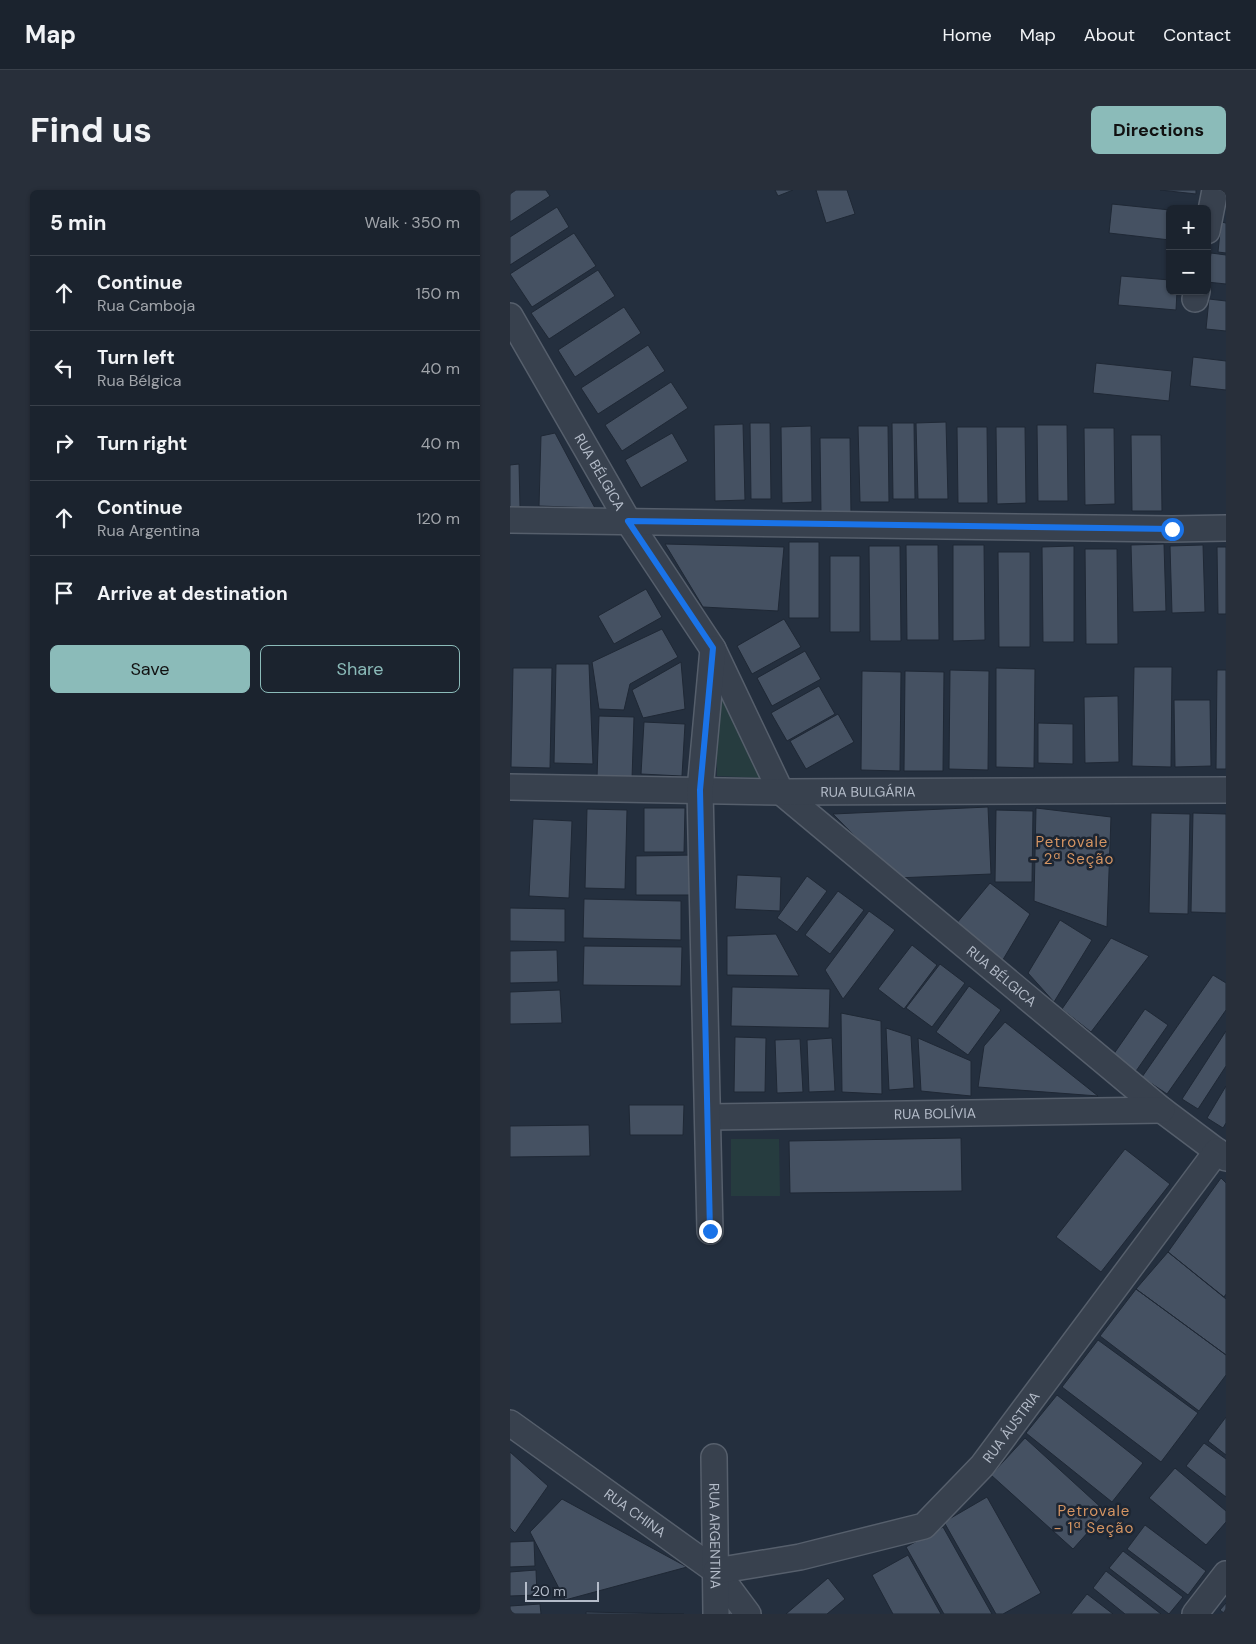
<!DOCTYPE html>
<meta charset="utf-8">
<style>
body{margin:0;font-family:"DM Sans",sans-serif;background:#282f3a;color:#f1f3f6}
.controls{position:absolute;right:15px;top:15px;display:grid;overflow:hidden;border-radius:8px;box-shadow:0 1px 4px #0004}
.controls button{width:45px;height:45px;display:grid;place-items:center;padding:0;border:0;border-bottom:1px solid #39404a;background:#1b232e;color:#f1f3f6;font:25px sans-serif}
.scale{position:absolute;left:15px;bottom:12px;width:74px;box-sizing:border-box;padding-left:5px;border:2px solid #b4bcc9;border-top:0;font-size:14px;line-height:18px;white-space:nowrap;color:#b4bcc9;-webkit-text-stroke:4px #1d2633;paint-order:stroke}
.stop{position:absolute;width:15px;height:15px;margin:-11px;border:4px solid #1a73e8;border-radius:50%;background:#fff}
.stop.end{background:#1a73e8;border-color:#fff;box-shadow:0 1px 5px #0008}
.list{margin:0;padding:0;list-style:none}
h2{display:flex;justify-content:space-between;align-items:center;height:65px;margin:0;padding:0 20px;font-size:21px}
h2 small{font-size:16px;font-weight:400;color:#a0a4aa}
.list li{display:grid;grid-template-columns:32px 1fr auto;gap:15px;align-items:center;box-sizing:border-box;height:75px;padding:0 20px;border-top:1px solid #39404a}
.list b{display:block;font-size:19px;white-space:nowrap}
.list p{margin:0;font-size:16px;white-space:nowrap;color:#a0a4aa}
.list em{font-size:16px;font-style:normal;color:#a0a4aa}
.actions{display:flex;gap:10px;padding:15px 20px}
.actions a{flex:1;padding:11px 0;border:1px solid #8bbbb9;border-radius:8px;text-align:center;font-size:18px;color:#8bbbb9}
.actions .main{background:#8bbbb9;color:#111}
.icon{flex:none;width:28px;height:28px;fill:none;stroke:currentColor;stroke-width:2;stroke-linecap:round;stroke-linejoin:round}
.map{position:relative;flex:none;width:716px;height:1424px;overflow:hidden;border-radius:8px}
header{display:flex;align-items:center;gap:30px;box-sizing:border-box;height:70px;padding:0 25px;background:#1b232e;border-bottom:1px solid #39404a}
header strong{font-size:24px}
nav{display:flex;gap:28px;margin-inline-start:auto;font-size:18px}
.intro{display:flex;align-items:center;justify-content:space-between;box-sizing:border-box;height:120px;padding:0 30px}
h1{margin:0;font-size:35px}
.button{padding:12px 22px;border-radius:8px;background:#8bbbb9;color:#111;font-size:18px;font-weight:700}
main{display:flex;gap:30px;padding:0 30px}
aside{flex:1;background:#1b232e;border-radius:8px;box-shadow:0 1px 4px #0004}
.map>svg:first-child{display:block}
.green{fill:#263c3f}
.building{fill:#455162;stroke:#1f2835}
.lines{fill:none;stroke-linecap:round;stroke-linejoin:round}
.minor-casing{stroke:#565f6c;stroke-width:28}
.minor{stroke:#38414e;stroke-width:25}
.route{stroke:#1a73e8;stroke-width:6}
.labels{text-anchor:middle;stroke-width:5;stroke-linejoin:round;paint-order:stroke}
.street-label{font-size:14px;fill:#b4bcc9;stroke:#1d2633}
.neighbourhood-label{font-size:15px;letter-spacing:1px;fill:#d59563;stroke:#1d2633}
</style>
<header>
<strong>Map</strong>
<nav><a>Home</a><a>Map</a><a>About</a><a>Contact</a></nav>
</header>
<div class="intro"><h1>Find us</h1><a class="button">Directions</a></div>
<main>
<aside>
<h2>5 min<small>Walk · 350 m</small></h2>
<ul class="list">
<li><svg class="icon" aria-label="ahead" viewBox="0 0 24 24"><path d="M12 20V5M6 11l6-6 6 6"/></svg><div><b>Continue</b><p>Rua Camboja</p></div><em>150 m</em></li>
<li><svg class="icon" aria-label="left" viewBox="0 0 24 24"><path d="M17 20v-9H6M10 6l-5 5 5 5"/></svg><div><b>Turn left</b><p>Rua Bélgica</p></div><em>40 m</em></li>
<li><svg class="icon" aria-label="right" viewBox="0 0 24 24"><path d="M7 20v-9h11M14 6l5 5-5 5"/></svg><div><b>Turn right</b></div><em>40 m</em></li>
<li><svg class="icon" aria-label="ahead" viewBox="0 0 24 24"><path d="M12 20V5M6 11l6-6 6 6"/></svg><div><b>Continue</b><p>Rua Argentina</p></div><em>120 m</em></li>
<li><svg class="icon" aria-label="arrive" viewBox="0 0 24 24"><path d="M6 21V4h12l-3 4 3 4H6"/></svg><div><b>Arrive at destination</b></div></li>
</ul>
<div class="actions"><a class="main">Save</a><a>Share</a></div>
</aside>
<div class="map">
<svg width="716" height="1424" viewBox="0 0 716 1424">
<rect width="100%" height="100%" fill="#242f3e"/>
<path class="green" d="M 206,485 L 255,588 L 207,586 Z
M 221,949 L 269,949 L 270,1006 L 221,1006 Z"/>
<path class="building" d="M 6,0 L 36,0 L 40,6 L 0,32 L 0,4 Z
M 265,0 L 283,0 L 268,6 Z
M 306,0 L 337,0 L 345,24 L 316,33 Z
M 650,0 L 686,0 L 686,4 Z
M 602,14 L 660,20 L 660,50 L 599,43 Z
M 47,17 L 59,37 L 0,75 L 0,47 Z
M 711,32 L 716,33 L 716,63 L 708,62 Z
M 64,43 L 86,76 L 22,117 L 0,84 Z
M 701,63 L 716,65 L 716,94 L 697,92 Z
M 88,80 L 105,106 L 39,149 L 21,123 Z
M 611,86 L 660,90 L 660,101 L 667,101 L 666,120 L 608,115 Z
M 699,109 L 716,111 L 716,141 L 696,139 Z
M 114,117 L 131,143 L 65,187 L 48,160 Z
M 138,155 L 155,181 L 88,224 L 71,198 Z
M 683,167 L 716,171 L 716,200 L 680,196 Z
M 586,173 L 662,181 L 659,211 L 583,203 Z
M 161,192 L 178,218 L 112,261 L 95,235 Z
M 436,232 L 438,309 L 408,309 L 406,233 Z
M 240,233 L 260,233 L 261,309 L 241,309 Z
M 382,233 L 404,233 L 405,309 L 383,309 Z
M 233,234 L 235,310 L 205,311 L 204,235 Z
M 527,235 L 557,235 L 558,311 L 528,311 Z
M 301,236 L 302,312 L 272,313 L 271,237 Z
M 348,236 L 378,236 L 379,312 L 350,312 Z
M 447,237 L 477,237 L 478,313 L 448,313 Z
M 486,237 L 515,237 L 516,313 L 487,314 Z
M 574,238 L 604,238 L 605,314 L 575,315 Z
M 45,243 L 85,318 L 29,316 L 31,246 Z
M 162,243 L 178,271 L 131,298 L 115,270 Z
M 621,245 L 651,245 L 652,321 L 622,321 Z
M 310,248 L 340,248 L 341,324 L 311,324 Z
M 9,274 L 10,317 L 0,317 L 0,275 Z
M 279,352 L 309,352 L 309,428 L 279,428 Z
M 155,354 L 274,357 L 268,421 L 193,417 Z
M 654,354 L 656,421 L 623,422 L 621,355 Z
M 396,355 L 428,355 L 429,450 L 397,450 Z
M 443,355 L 474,355 L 475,450 L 443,451 Z
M 693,355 L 695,422 L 662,423 L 660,356 Z
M 359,356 L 390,356 L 391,451 L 360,451 Z
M 564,356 L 564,452 L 533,452 L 532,357 Z
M 707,357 L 716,357 L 716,424 L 708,424 Z
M 575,359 L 607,359 L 608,454 L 576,454 Z
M 488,362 L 520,362 L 520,457 L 489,457 Z
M 320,366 L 350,366 L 350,442 L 320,442 Z
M 136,399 L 152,427 L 104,454 L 88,426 Z
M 274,429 L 291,457 L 242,484 L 227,456 Z
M 152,439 L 168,467 L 120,494 L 114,520 L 89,519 L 82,472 Z
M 295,461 L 311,489 L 262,516 L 247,488 Z
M 171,472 L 175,519 L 133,528 L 122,500 Z
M 46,474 L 79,474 L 83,574 L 44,573 Z
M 624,477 L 662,477 L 661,577 L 622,576 Z
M 3,478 L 42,478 L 40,578 L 1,577 Z
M 486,478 L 525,479 L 524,578 L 486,577 Z
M 440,480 L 479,481 L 478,580 L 439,579 Z
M 707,480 L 716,480 L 716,579 L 706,579 Z
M 352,481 L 391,482 L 390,581 L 351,580 Z
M 395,481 L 434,482 L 433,581 L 394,581 Z
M 309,496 L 325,524 L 277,551 L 261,523 Z
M 608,506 L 609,572 L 575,573 L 574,507 Z
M 664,510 L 700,510 L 701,576 L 665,577 Z
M 328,524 L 344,552 L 296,579 L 280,551 Z
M 89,526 L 124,527 L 122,589 L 87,588 Z
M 134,532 L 175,534 L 172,586 L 131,584 Z
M 528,533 L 563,534 L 563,574 L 528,573 Z
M 478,617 L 481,684 L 386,688 L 323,624 Z
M 134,618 L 175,618 L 174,662 L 134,662 Z
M 526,618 L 601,627 L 597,737 L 524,711 Z
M 77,619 L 117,620 L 115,699 L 75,698 Z
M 486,620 L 523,621 L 522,692 L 485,692 Z
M 641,623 L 680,624 L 678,724 L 639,723 Z
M 683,623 L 716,624 L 716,723 L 681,722 Z
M 23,629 L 62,631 L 59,708 L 19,706 Z
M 186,665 L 186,705 L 126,705 L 126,666 Z
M 227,685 L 271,687 L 270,721 L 225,719 Z
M 297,686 L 317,701 L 287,742 L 267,728 Z
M 480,693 L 520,724 L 491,773 L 446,734 Z
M 328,701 L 354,720 L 320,764 L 295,745 Z
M 74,709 L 171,711 L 171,750 L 73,748 Z
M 0,718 L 55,719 L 55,752 L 0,751 Z
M 359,721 L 385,740 L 333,809 L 315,780 Z
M 550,730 L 582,750 L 544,812 L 518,783 Z
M 266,744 L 289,786 L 217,785 L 217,746 Z
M 601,748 L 639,766 L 581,842 L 552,819 Z
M 402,755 L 427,775 L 394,819 L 368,799 Z
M 74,756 L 172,757 L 171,796 L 73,795 Z
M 47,760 L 48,792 L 0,793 L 0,761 Z
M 430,774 L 455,793 L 422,837 L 396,818 Z
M 703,785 L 716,793 L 716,820 L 657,904 L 632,887 Z
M 459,796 L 491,820 L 458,865 L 426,842 Z
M 222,797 L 320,799 L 319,838 L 221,836 Z
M 50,800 L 52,833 L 0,834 L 0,802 Z
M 635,819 L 658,835 L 624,884 L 601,868 Z
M 331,823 L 371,831 L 372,904 L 332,902 Z
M 495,832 L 588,906 L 468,897 L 474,856 Z
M 376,838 L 401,846 L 404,898 L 379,900 Z
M 716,841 L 716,876 L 688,919 L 672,909 Z
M 225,847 L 256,848 L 255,902 L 224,902 Z
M 322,848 L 325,901 L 299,902 L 297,850 Z
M 408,848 L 461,871 L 461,906 L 411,901 Z
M 290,849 L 293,902 L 267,903 L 265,850 Z
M 716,896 L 716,933 L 713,938 L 697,928 Z
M 119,915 L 174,915 L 173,945 L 120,945 Z
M 79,935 L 80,966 L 0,967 L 0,936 Z
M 451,948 L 452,1001 L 280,1003 L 279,951 Z
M 615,959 L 660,994 L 591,1082 L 546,1047 Z
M 711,988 L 716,993 L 716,1104 L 714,1107 L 658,1062 Z
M 658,1062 L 716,1109 L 716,1165 L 626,1099 Z
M 626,1099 L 716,1165 L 716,1185 L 689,1221 L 590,1146 Z
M 588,1150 L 688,1223 L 651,1272 L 552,1197 Z
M 547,1205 L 633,1273 L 602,1312 L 516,1243 Z
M 716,1227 L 716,1265 L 698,1251 Z
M 515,1248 L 596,1322 L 563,1359 L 481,1285 Z
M 694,1253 L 716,1269 L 716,1307 L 676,1276 Z
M 0,1262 L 38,1296 L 5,1343 L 0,1338 Z
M 665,1278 L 716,1321 L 716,1332 L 696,1355 L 639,1308 Z
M 477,1307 L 531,1403 L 493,1424 L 486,1424 L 434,1332 Z
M 52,1309 L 177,1377 L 55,1410 L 20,1342 Z
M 635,1335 L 696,1381 L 678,1405 L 617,1359 Z
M 433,1337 L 482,1424 L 434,1424 L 396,1357 Z
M 24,1351 L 25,1376 L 0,1377 L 0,1352 Z
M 613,1361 L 673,1407 L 659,1424 L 599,1378 Z
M 398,1365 L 431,1424 L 383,1424 L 362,1385 Z
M 26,1380 L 27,1405 L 0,1406 L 0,1382 Z
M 596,1381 L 651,1424 L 615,1424 L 583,1398 Z
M 318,1388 L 335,1409 L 317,1424 L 276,1424 Z
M 577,1404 L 603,1424 L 561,1424 Z
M 716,1413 L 716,1424 L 715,1424 L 710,1420 Z
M 30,1414 L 31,1424 L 0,1424 L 0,1416 Z
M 76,1422 L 174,1424 L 76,1424 Z"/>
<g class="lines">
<defs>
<g id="minor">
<path d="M 697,41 L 705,0"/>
<path d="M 685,109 L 687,101"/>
<path id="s1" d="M 0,126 L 118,331 L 203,459 L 271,602 L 652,920 L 716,968"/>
<path d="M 0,330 L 662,339 L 716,338"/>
<path id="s2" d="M 0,597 L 271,602 L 716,600"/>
<path id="s3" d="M 199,927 L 652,920"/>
<path d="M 200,1041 L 190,600 L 203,459"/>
<path id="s4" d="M 0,1233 L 206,1381 L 238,1424"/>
<path id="s5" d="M 204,1267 L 206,1424"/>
<path id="s6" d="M 206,1381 L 290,1367 L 414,1336 L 472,1276 L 707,961"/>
<path d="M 685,1424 L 716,1384"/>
</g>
</defs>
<use href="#minor" class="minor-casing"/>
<use href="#minor" class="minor"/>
</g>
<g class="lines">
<path class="route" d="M 200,1041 L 190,600 L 203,458 L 118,331 L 662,339"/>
</g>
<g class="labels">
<g class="street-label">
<text dy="5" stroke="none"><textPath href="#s1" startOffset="180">RUA BÉLGICA</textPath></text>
<text dy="5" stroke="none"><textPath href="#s2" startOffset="358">RUA BULGÁRIA</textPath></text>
<text dy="5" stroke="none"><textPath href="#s1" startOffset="836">RUA BÉLGICA</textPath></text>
<text dy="5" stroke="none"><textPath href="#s3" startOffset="226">RUA BOLÍVIA</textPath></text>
<text dy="5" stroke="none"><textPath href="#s6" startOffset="345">RUA ÁUSTRIA</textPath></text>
<text dy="5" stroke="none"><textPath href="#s4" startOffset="154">RUA CHINA</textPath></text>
<text dy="5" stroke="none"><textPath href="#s5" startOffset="79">RUA ARGENTINA</textPath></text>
</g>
<g class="neighbourhood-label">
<text x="562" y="657">Petrovale<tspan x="562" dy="17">- 2ª Seção</tspan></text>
<text x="584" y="1326">Petrovale<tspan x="584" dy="17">- 1ª Seção</tspan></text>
</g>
</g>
</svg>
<div class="controls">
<button>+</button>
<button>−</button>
</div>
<div class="scale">20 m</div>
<div class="stop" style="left:662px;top:339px"></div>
<div class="stop end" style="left:200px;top:1041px"></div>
</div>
</main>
